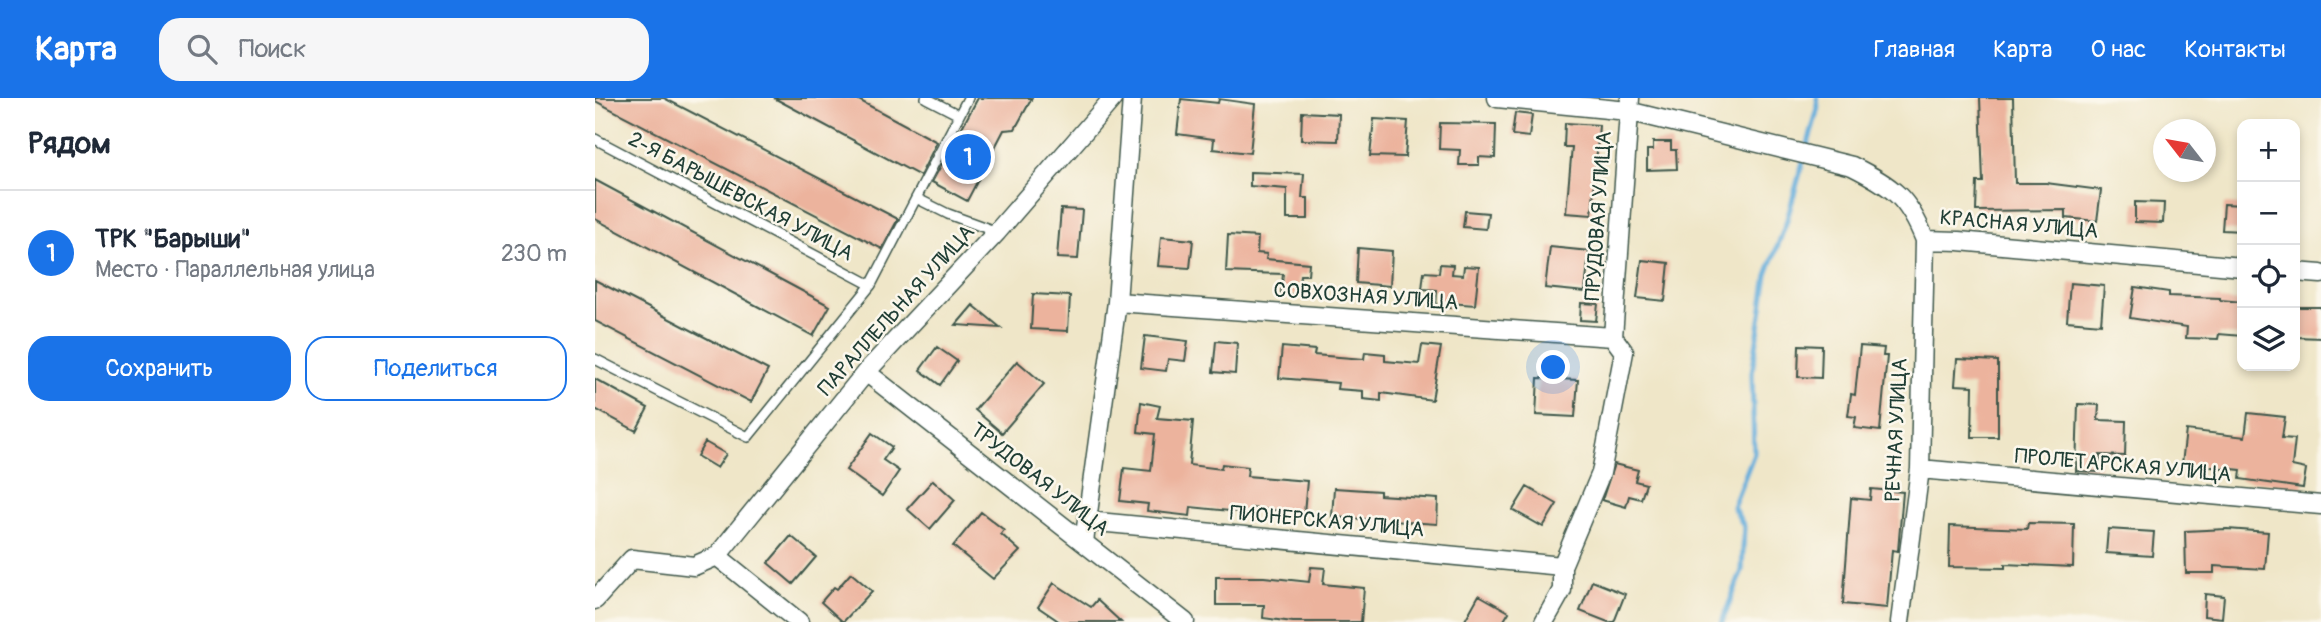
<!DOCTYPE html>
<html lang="ru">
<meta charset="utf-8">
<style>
body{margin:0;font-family:Pangolin,sans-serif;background:#f6f6f7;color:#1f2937}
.controls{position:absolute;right:21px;top:21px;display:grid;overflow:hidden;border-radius:14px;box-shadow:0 4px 10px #0003}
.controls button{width:63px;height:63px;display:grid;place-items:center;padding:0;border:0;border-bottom:2px solid #e0e1e3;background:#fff;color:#1f2937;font:35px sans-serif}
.compass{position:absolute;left:1558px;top:21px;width:63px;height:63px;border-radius:50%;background:#fff;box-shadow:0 4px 10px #0003;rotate:301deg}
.you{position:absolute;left:959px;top:270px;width:24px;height:24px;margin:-18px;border:5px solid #fff;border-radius:50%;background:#1a73e8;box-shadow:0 0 0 10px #1a73e833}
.badge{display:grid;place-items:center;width:46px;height:46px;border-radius:50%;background:#1a73e8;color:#fff;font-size:23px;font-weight:700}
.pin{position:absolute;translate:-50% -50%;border:4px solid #fff;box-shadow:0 2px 7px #0006}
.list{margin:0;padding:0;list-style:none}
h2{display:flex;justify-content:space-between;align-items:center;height:91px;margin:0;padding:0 28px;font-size:30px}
h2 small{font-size:23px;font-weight:400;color:#747a83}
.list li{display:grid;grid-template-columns:46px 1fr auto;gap:21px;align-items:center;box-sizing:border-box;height:126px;padding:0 28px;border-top:2px solid #e0e1e3}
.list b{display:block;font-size:26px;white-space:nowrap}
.list p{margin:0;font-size:23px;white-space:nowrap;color:#747a83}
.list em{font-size:23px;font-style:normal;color:#747a83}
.actions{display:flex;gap:14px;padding:21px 28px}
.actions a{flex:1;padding:16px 0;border:2px solid #1a73e8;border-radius:21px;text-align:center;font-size:24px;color:#1a73e8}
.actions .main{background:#1a73e8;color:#fff}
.icon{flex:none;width:38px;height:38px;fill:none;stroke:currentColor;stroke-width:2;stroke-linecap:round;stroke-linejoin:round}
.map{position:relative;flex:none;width:1726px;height:524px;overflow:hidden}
header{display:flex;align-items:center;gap:42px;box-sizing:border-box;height:98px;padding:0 35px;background:#1a73e8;color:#fff}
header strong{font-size:33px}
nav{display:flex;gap:38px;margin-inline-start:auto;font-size:24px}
.search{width:490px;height:63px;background:#f6f6f7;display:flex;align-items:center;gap:18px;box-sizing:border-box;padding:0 24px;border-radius:21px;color:#747a83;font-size:26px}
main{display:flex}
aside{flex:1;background:#fff}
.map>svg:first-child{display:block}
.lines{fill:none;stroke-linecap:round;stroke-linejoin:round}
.stream{stroke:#63addb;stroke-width:5}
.building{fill:#ecb39d}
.lane-casing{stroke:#3e564a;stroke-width:12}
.street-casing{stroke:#3e564a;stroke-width:21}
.lane{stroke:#fff;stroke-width:9}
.street{stroke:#fff;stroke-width:18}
.labels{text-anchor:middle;stroke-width:5;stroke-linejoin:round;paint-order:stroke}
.street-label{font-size:21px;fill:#1f3d34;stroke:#fbf7ec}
</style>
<header>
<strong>Карта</strong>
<div class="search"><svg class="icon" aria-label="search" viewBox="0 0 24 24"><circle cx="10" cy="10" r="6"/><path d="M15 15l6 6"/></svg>Поиск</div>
<nav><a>Главная</a><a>Карта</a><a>О нас</a><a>Контакты</a></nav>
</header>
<main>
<aside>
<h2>Рядом<small></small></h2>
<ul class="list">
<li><span class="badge">1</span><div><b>ТРК &quot;Барыши&quot;</b><p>Место · Параллельная улица</p></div><em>230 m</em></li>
</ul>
<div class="actions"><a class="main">Сохранить</a><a>Поделиться</a></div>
</aside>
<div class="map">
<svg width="1726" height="524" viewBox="0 0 1726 524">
<rect width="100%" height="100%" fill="#fbf7ec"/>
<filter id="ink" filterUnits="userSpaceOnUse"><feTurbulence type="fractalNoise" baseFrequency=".0143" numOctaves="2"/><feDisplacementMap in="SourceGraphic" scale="14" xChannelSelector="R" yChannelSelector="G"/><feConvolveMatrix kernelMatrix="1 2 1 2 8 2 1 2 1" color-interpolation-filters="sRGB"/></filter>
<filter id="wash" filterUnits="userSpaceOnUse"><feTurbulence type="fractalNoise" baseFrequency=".00686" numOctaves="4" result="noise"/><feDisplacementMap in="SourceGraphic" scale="28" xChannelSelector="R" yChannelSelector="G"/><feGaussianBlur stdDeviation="1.57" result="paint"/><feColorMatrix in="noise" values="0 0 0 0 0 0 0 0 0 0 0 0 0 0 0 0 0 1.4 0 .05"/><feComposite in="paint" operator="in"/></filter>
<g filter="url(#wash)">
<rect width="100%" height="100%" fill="#efe6c8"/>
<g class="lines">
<path class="stream" d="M 1127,524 L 1147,473 L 1149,428 L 1138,409 L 1159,355 L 1157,275 L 1172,177 L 1191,125 L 1223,10 L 1222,0"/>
</g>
<g id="blocks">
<path class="building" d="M 0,0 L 69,0 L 303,121 L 287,151 L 0,3 Z
M 179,0 L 260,0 L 342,44 L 325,78 Z
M 383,0 L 437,0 L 420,31 L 409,32 L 372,103 L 337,84 Z
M 1385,0 L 1418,0 L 1420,85 L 1451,85 L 1506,92 L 1502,123 L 1471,120 L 1471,112 L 1381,113 L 1382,84 L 1388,84 Z
M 586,1 L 623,5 L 624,1 L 660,6 L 655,55 L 618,51 L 619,41 L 582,36 Z
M 707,14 L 744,16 L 743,43 L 706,42 Z
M 920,15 L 937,17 L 934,39 L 917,37 Z
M 779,21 L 813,23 L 810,59 L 775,58 Z
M 845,25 L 901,26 L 900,60 L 884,59 L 884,67 L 864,67 L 865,52 L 844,51 Z
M 970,25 L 1004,27 L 997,117 L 971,115 L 977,49 L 969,49 Z
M 1058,44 L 1076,44 L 1076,52 L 1081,52 L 1082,71 L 1052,72 L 1052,52 L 1058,52 Z
M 655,74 L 709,76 L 707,100 L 713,100 L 713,121 L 692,121 L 692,91 L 655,88 Z
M 0,82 L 235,208 L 218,238 L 0,121 Z
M 1540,104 L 1569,105 L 1568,125 L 1540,124 Z
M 1629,106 L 1647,107 L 1647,133 L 1627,132 Z
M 466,111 L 487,112 L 483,161 L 462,160 Z
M 870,113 L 893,115 L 891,131 L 868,129 Z
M 633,137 L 663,139 L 662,155 L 672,156 L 671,161 L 714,165 L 713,177 L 705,177 L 703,197 L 686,196 L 688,176 L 631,174 Z
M 566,139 L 598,142 L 595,170 L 563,168 Z
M 955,149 L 994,153 L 990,194 L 950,190 Z
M 763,150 L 797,153 L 795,188 L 761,185 Z
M 1047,162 L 1074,165 L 1070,203 L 1042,200 Z
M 845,166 L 858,167 L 857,176 L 868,177 L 869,168 L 884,169 L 880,207 L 855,205 L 855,210 L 841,208 L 842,192 L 827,191 L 829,174 L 844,175 Z
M 0,182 L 173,272 L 156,304 L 0,223 Z
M 1475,185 L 1509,188 L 1506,226 L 1472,223 Z
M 1540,189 L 1574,194 L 1574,198 L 1625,200 L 1625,202 L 1647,204 L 1647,238 L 1624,236 L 1623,241 L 1591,240 L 1592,229 L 1535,220 Z
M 438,196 L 475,198 L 473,233 L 436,231 Z
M 986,205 L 1003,206 L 1001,223 L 985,222 Z
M 378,207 L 406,230 L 361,227 Z
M 1700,209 L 1726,209 L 1726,240 L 1700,239 Z
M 550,238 L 593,243 L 590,263 L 573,261 L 571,273 L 546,270 Z
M 621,243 L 642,245 L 640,276 L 618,274 Z
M 827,247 L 846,249 L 837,302 L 786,295 L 786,303 L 768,301 L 768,293 L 742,291 L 743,285 L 684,280 L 687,249 L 720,252 L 719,257 L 769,261 L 770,254 L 790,256 L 790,263 L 824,266 Z
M 1204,247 L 1227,248 L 1226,280 L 1203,279 Z
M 1265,248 L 1289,250 L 1288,258 L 1292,258 L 1285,333 L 1259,330 L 1261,319 L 1253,318 L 1256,296 L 1260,297 Z
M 342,249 L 362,263 L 345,287 L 325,272 Z
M 1362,261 L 1403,263 L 1403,339 L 1377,339 L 1378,288 L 1360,287 Z
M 422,263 L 449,286 L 407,335 L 380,312 Z
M 943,280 L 983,282 L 980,319 L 941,317 Z
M 0,281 L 53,310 L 41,333 L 0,311 Z
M 546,304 L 565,308 L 562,320 L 598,323 L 594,367 L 626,371 L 627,366 L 653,369 L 652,378 L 712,383 L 709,415 L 655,410 L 654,415 L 596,409 L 595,418 L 552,413 L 553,406 L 525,403 L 529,370 L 556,373 L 560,336 L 543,334 Z
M 1483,306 L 1504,307 L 1503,322 L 1531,323 L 1530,358 L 1505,357 L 1504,374 L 1481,373 Z
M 1653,315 L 1690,319 L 1687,340 L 1700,341 L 1697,368 L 1711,371 L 1708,390 L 1645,381 L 1646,372 L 1587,366 L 1591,332 L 1650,339 Z
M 277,335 L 297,349 L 288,362 L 304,373 L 287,398 L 251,372 Z
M 110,344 L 131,356 L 122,370 L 102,358 Z
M 1019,366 L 1043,372 L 1040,383 L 1051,386 L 1046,401 L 1034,398 L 1031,409 L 1007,402 Z
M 338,382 L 360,402 L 335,431 L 312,411 Z
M 932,389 L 962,406 L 948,429 L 918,412 Z
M 739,390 L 785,393 L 785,397 L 843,401 L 842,426 L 737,419 Z
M 1276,391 L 1308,394 L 1303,453 L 1297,452 L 1292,510 L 1248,506 L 1256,400 L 1275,402 Z
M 386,414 L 409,432 L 406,436 L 425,453 L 398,481 L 358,448 Z
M 1433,425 L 1479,426 L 1478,469 L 1410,466 L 1410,470 L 1354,469 L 1355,428 L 1432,431 Z
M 1513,431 L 1559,434 L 1557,458 L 1511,455 Z
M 1632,431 L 1673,434 L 1670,471 L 1619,468 L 1619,475 L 1591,475 L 1590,433 Z
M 196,438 L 221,459 L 198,486 L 173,465 Z
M 716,469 L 730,470 L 728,486 L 769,490 L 766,524 L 698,524 L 668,520 L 669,507 L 621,507 L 621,479 L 669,479 L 714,484 Z
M 256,475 L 277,493 L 248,524 L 226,504 L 239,489 L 242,491 Z
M 997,483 L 1030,496 L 1019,524 L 1013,524 L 985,513 Z
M 459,485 L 496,509 L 502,502 L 526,524 L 465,524 L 443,509 Z
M 1610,496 L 1629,498 L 1627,520 L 1609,518 Z
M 884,497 L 914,514 L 908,524 L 869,524 Z"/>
</g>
</g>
<g filter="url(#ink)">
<use href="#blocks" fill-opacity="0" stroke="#3e564a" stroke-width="2"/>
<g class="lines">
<defs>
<path id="lane" d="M 331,0 L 364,17
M 0,41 L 276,187
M 321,100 L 353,116 L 402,134
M 0,261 L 153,339 L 276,187 L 373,0"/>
<path id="street" d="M 902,0 L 1033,13 L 1257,68 C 1297,88 1313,99 1330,142 L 1325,371 L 1305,524
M 1330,142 L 1364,143 L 1647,169
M 1700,174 L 1726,176
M 522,204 L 1018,239
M 1018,239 L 1035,0
M 271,274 L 590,524
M 1325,371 L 1726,407
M 492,423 L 967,468
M 489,444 L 522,204 L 537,0
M 122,458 L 204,524
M 0,502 L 37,461 L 99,468 L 122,458 L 271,274 L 402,134 L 518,0
M 949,524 L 967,492 L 967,468 L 1006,375 L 1029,254 L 1018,239"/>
</defs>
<use href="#lane" class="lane-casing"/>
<use href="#street" class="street-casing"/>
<use href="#lane" class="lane"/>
<use href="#street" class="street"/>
</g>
</g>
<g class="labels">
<g class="street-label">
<text transform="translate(146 98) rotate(28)" y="7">2-Я БАРЫШЕВСКАЯ УЛИЦА</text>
<text transform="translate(1003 118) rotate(-86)" y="7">ПРУДОВАЯ УЛИЦА</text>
<text transform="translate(1424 126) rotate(5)" y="7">КРАСНАЯ УЛИЦА</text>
<text transform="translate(771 198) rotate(4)" y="7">СОВХОЗНАЯ УЛИЦА</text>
<text transform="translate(301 212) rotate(-48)" y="7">ПАРАЛЛЕЛЬНАЯ УЛИЦА</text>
<text transform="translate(1301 332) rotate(-87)" y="7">РЕЧНАЯ УЛИЦА</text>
<text transform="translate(1528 367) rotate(5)" y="7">ПРОЛЕТАРСКАЯ УЛИЦА</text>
<text transform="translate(445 381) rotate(38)" y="7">ТРУДОВАЯ УЛИЦА</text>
<text transform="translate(732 423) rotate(5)" y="7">ПИОНЕРСКАЯ УЛИЦА</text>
</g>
</g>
</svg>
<div class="controls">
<button>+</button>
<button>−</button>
<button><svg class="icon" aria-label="locate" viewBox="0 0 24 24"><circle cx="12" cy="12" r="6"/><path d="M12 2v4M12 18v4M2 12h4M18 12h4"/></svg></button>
<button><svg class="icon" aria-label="layers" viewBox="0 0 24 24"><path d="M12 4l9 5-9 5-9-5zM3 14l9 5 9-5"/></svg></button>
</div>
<svg class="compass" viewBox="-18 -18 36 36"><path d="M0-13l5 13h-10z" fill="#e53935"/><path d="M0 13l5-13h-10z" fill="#747a83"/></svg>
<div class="you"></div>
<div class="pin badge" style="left:373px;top:59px">1</div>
</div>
</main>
